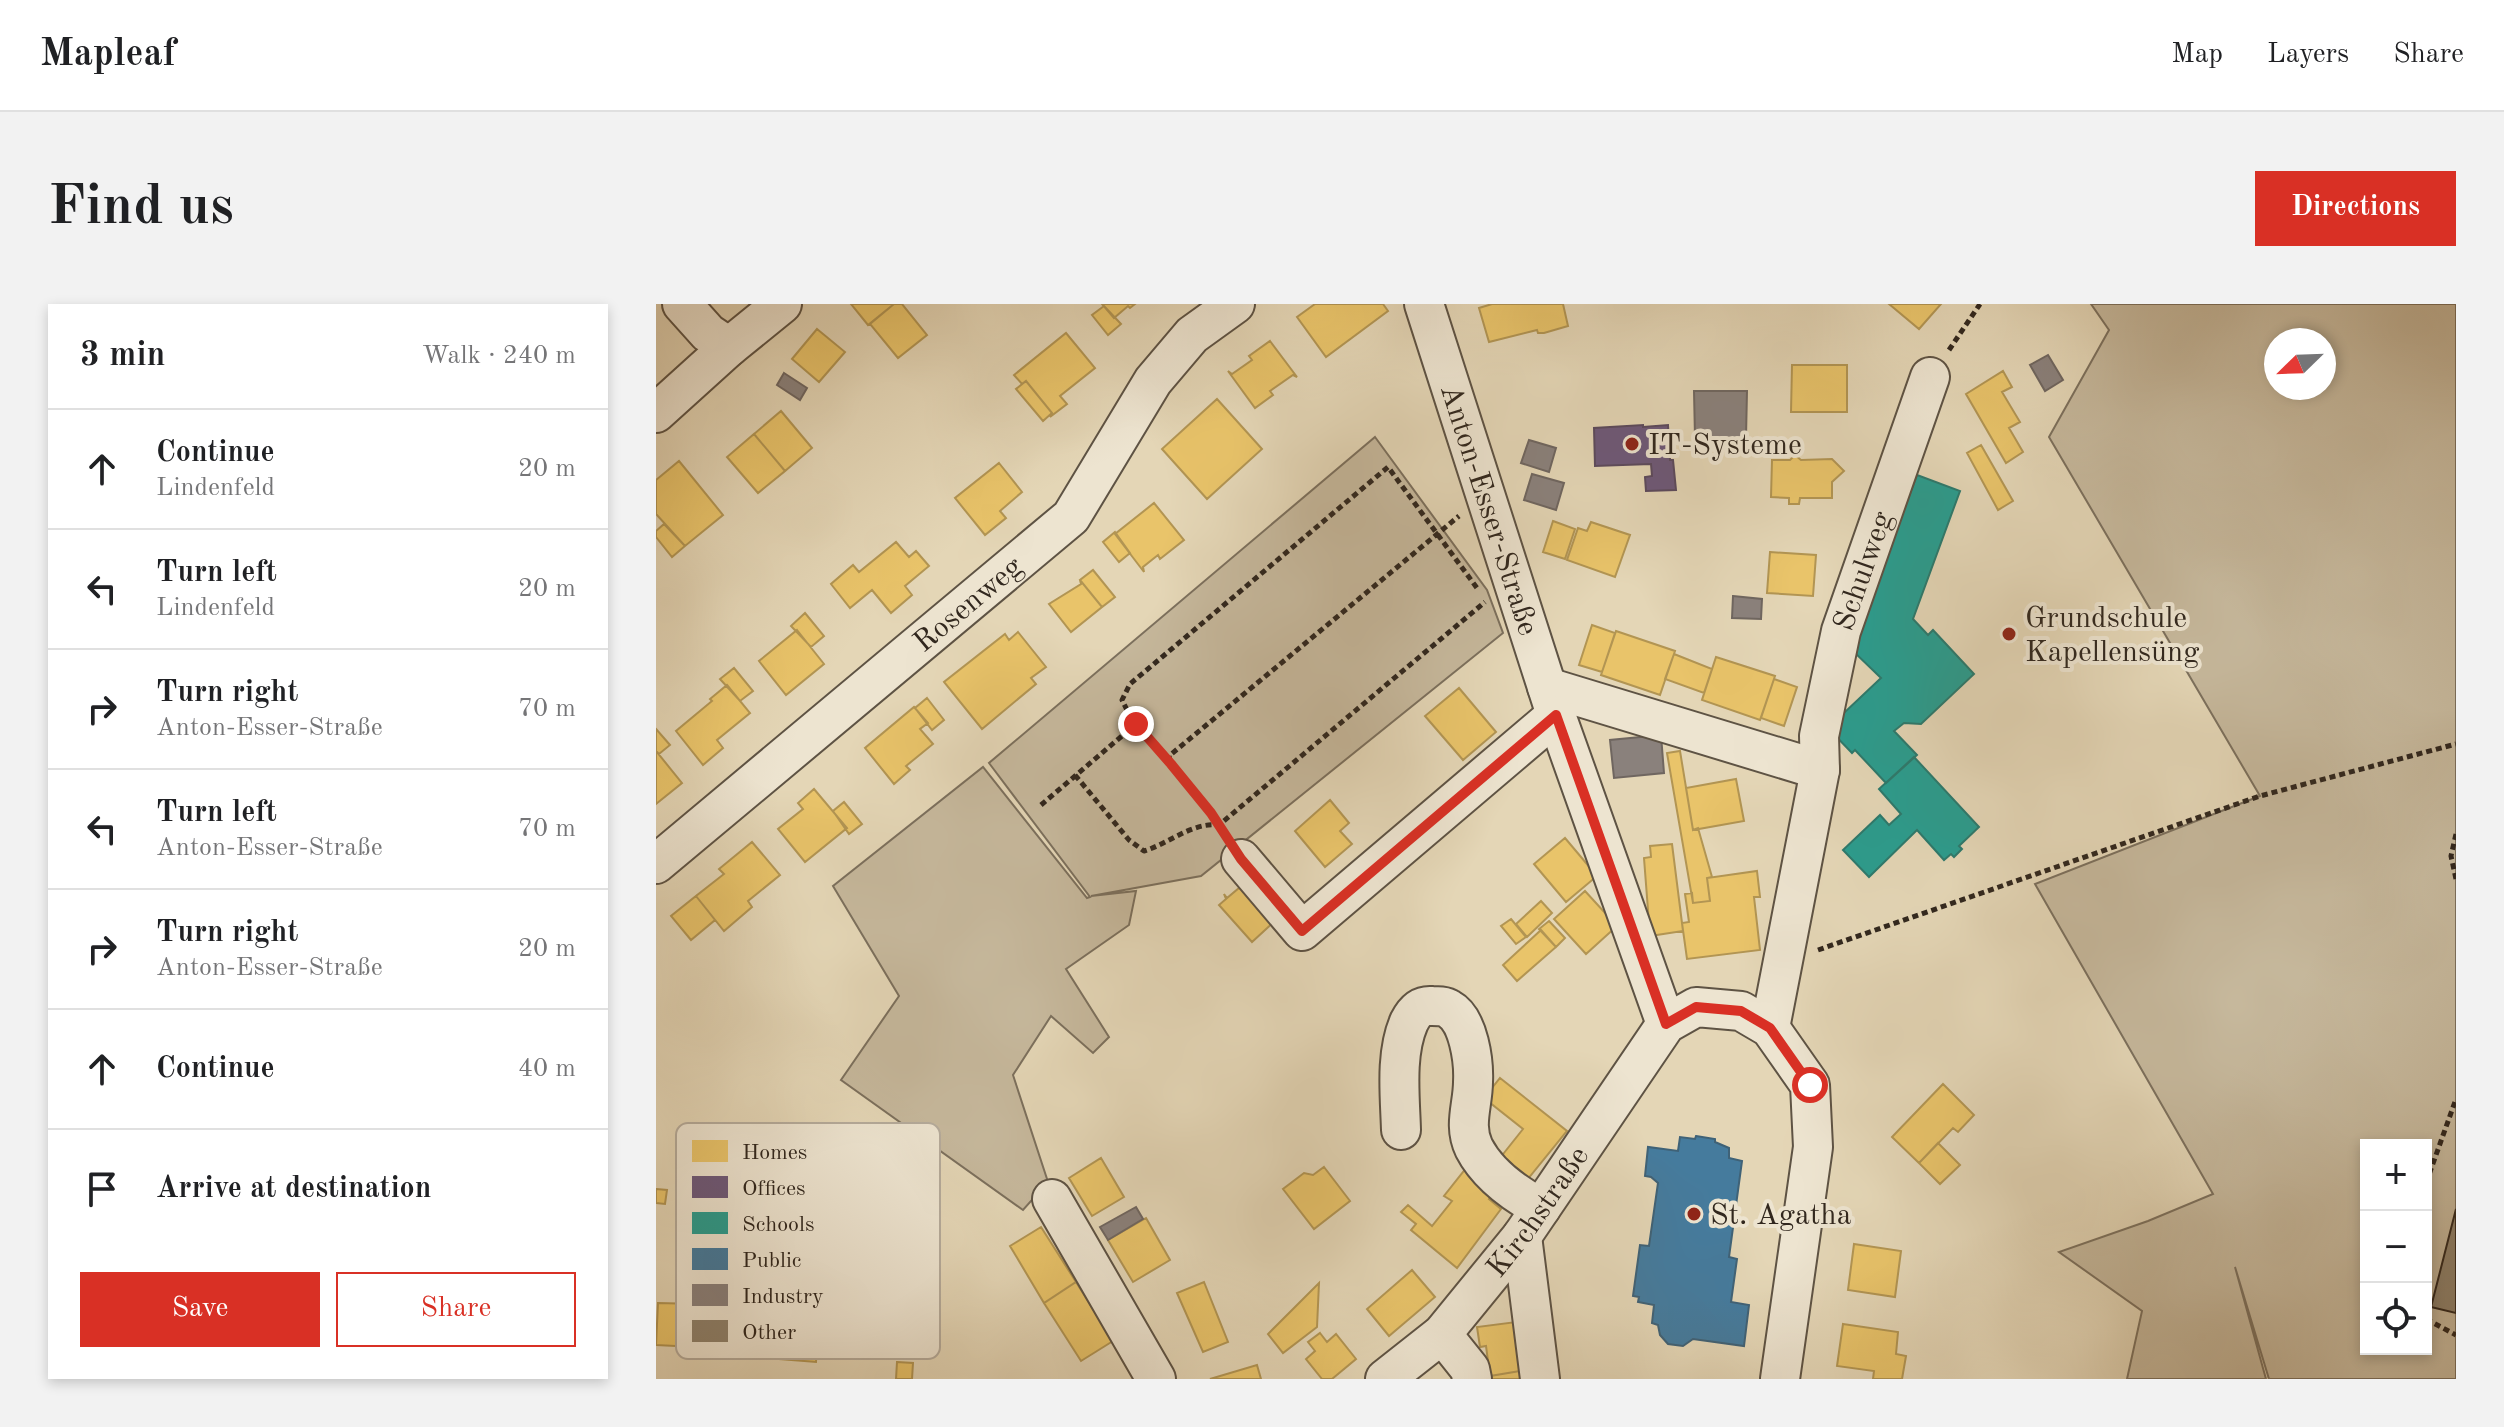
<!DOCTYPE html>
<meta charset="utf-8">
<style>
body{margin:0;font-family:"Old Standard TT",serif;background:#f2f2f2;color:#202124}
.controls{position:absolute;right:24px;bottom:24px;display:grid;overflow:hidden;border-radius:0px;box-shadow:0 4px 12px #0003}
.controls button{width:72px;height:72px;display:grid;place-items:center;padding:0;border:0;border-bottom:2px solid #e0e0e0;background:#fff;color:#202124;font:40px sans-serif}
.compass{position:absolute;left:1608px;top:24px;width:72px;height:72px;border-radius:50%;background:#fff;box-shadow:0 4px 12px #0003;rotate:247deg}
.stop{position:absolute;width:24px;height:24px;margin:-18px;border:6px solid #d93025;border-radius:50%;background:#fff}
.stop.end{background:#d93025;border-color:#fff;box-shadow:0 2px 8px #0008}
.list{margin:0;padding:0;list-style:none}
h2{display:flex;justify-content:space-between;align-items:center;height:104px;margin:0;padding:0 32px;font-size:34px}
h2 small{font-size:26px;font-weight:400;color:#757577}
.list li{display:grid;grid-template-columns:52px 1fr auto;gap:24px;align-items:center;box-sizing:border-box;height:120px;padding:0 32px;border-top:2px solid #e0e0e0}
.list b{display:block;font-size:30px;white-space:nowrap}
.list p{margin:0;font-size:26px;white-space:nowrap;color:#757577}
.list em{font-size:26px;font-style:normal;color:#757577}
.actions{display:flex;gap:16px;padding:24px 32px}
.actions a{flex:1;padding:18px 0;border:2px solid #d93025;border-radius:0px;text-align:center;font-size:28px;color:#d93025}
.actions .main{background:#d93025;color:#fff}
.icon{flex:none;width:44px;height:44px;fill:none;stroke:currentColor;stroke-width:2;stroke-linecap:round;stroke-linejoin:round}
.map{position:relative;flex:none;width:1800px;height:1075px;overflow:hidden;border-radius:0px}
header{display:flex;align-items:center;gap:48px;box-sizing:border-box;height:112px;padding:0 40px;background:#fff;border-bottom:2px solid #e0e0e0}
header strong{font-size:38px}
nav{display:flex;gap:44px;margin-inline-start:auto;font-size:28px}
.intro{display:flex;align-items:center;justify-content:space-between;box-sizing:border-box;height:192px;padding:0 48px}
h1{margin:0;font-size:56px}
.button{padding:20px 36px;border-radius:0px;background:#d93025;color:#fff;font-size:28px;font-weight:700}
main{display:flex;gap:48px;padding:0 48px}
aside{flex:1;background:#fff;border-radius:0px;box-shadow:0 4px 12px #0003}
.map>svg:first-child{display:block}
.green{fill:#c6b89c;stroke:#7c705d;stroke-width:2;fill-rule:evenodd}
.homes{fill:#e9c46a;stroke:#b29553;stroke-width:2}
.offices{fill:#6d597a;stroke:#5b4a5e;stroke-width:2}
.schools{fill:#2a9d8f;stroke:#2c7a6d;stroke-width:2}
.public{fill:#457b9d;stroke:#3f6277;stroke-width:2}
.industry{fill:#8a817c;stroke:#6f6660;stroke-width:2}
.building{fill:#8e826d;stroke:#31271e;stroke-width:2}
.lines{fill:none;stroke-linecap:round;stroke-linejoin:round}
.minor-casing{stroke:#5e5344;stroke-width:42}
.path{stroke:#31271e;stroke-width:5;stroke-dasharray:6 4;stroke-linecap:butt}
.minor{stroke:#ede4d0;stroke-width:38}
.route{stroke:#d93025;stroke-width:10}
.poi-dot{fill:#8f2418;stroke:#ede4d0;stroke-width:3}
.labels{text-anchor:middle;stroke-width:8;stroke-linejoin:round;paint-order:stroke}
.poi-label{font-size:30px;fill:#31271e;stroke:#ede4d0;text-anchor:start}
.street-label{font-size:30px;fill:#31271e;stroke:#ede4d0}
.key{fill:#ede4d0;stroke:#b5ab9b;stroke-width:2}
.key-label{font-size:22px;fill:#31271e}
</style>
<header>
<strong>Mapleaf</strong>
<nav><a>Map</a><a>Layers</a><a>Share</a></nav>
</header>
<div class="intro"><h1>Find us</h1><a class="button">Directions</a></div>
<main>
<aside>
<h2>3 min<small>Walk · 240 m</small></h2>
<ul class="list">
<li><svg class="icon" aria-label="ahead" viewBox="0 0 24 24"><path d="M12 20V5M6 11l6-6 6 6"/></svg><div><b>Continue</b><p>Lindenfeld</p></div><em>20 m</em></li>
<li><svg class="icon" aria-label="left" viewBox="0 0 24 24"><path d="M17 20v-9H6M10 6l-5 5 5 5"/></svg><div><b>Turn left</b><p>Lindenfeld</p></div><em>20 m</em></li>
<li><svg class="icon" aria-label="right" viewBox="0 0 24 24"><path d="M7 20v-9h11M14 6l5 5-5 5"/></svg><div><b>Turn right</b><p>Anton-Esser-Straße</p></div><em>70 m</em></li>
<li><svg class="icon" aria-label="left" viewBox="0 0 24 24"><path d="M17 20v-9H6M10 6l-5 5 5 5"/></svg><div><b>Turn left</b><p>Anton-Esser-Straße</p></div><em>70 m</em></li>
<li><svg class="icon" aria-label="right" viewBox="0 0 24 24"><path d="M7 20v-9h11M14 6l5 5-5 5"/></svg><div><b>Turn right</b><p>Anton-Esser-Straße</p></div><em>20 m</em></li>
<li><svg class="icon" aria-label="ahead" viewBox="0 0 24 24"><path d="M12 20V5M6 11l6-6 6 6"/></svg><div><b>Continue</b></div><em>40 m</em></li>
<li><svg class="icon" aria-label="arrive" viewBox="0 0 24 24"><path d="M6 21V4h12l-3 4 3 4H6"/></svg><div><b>Arrive at destination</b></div></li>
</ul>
<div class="actions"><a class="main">Save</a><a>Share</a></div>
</aside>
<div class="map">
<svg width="1800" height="1075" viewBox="0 0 1800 1075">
<rect width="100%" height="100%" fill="#e4d6b6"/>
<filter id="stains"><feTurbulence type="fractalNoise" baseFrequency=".0025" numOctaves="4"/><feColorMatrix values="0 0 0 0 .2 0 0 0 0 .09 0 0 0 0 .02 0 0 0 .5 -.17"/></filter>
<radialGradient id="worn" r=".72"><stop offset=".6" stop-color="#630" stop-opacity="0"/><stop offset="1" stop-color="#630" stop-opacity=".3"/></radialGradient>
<path class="green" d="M 1435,0 L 1800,0 L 1800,1075 L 1613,1075 L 1579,963 L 1610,1075 L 1471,1075 L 1486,1007 L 1403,948 L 1492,917 L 1557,890 L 1379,580 L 1604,492 L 1393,133 L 1453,26 ZM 1620,36 L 1668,36 L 1668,84 L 1620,84 ZM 1710,841 L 1770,841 L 1770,1045 L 1710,1045 Z
M 719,133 L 831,286 L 847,329 L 545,572 L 435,592 L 480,587 L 473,621 L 410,665 L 453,733 L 437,749 L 395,712 L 357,771 L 392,878 L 367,906 L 185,776 L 243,692 L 177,582 L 327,463 L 431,594 L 434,593 L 333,459 Z"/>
<path class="homes" d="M 195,0 L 238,0 L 212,21 Z
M 238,0 L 246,0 L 271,31 L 242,54 L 214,20 Z
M 446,0 L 479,0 L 474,4 L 472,2 L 458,14 Z
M 659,0 L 727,0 L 732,7 L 670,53 L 641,13 Z
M 836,0 L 907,0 L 912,22 L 888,29 L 882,29 L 881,26 L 833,38 L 823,4 Z
M 1233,0 L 1285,0 L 1263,25 Z
M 448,2 L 465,20 L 452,31 L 436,11 Z
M 161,25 L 189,48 L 163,78 L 136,55 Z
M 410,29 L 439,64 L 404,92 L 411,100 L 394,113 L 396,109 L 370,77 L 366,80 L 358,71 Z
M 614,37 L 641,73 L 637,71 L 614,87 L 617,91 L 599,104 L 572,67 L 576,70 L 596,56 L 593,52 Z
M 1136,61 L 1191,61 L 1191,108 L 1135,108 Z
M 1347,67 L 1356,83 L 1346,88 L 1364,118 L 1353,124 L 1367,148 L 1350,159 L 1310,90 Z
M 370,77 L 396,109 L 387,117 L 360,85 Z
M 561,95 L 606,145 L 551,195 L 506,145 Z
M 125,107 L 156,144 L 129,167 L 98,130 Z
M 98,130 L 129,167 L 102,189 L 71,153 Z
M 1325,141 L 1357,197 L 1342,206 L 1311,149 Z
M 1139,151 L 1145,156 L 1176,155 L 1188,167 L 1176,178 L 1176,194 L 1144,194 L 1143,200 L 1133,200 L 1133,194 L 1115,193 L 1116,156 L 1134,156 Z
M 23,157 L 67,211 L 29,242 L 0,210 L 0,176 Z
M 343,159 L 366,188 L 344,207 L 350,214 L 329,231 L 299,194 Z
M 498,199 L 528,236 L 504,255 L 502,251 L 487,263 L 488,268 L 459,230 Z
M 897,217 L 919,225 L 909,255 L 887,248 Z
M 935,218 L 974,231 L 959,273 L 911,256 L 922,224 L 931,227 Z
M 8,220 L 29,242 L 16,253 L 0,233 L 0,227 Z
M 459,228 L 474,249 L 463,258 L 447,238 Z
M 240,238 L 253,253 L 260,247 L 273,262 L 249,282 L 256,291 L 235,309 L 216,286 L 194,304 L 175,280 L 197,261 L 203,268 Z
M 1114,248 L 1160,251 L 1157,292 L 1111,289 Z
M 437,266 L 459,293 L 446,303 L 424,276 Z
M 424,276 L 446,303 L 415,328 L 393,300 L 425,280 Z
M 149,309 L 168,332 L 155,343 L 135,322 Z
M 936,321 L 959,329 L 946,368 L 923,361 Z
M 141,326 L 168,360 L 130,391 L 103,357 Z
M 960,327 L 1019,347 L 1004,391 L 945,371 Z
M 362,328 L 390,363 L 375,374 L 380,380 L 326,425 L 288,378 L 349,330 L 353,336 Z
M 1018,350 L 1056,365 L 1048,389 L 1009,375 Z
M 1060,353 L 1119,372 L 1104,416 L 1046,396 Z
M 78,364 L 97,387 L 84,397 L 64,375 Z
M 1118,375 L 1141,383 L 1128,422 L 1105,414 Z
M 71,381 L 94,409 L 61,436 L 67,444 L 47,461 L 20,427 L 56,397 L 54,395 Z
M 803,384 L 840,428 L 807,456 L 769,412 Z
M 271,394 L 288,416 L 276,426 L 259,404 Z
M 258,403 L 272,419 L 264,425 L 277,440 L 250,462 L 254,466 L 238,480 L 209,444 Z
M 0,425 L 14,441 L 3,450 L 0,447 Z
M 0,447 L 26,479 L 0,500 Z
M 1024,447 L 1037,526 L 1042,524 L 1056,573 L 1051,574 L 1054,597 L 1037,599 L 1011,449 Z
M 1080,475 L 1088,517 L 1037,526 L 1030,484 Z
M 158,485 L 191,524 L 149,558 L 122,525 L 147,505 L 142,499 Z
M 674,496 L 693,519 L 684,527 L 696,540 L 669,563 L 639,527 Z
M 188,498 L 206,520 L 193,530 L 177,507 Z
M 909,534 L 941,572 L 910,598 L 878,560 Z
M 96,538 L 124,571 L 92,597 L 96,603 L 68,627 L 40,592 L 68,570 L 63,565 Z
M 1016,540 L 1027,627 L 994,632 L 988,554 L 995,553 L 994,542 Z
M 1101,567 L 1104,593 L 1098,593 L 1104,646 L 1031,655 L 1026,619 L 1033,618 L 1029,590 L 1036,589 L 1037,599 L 1054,597 L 1051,574 Z
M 589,579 L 621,615 L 596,638 L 563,601 L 570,595 L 568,590 L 571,594 Z
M 929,587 L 961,622 L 930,650 L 898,615 Z
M 40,592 L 59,616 L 35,636 L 15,612 Z
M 885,597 L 896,609 L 871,633 L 860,620 Z
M 855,615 L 870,633 L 860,640 L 845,622 Z
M 893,617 L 909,634 L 900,643 L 883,625 Z
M 885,626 L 900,643 L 861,677 L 847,661 Z
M 844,774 L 911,827 L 867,881 L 840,859 L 867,825 L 828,794 Z
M 1287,780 L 1318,811 L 1302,828 L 1297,824 L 1263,859 L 1236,833 Z
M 1282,839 L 1304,861 L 1284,880 L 1263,859 Z
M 445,854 L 468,893 L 436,912 L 413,874 Z
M 668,863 L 694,897 L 658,925 L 627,885 L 648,869 L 657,871 Z
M 811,863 L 840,886 L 833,895 L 845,905 L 801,964 L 755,926 L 760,920 L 745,908 L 752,901 L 776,922 L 796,897 L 788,892 Z
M 0,885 L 11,886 L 9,900 L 0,899 Z
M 490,914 L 514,956 L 477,978 L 452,936 Z
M 385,923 L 420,978 L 388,999 L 354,942 Z
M 1198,940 L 1245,947 L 1239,993 L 1192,986 Z
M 756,966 L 779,993 L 733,1032 L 711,1005 Z
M 117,971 L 165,975 L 160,1058 L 111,1054 Z
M 420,978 L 457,1037 L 425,1057 L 388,999 Z
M 548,978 L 572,1038 L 547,1048 L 521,989 Z
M 663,979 L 661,1023 L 627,1049 L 612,1030 Z
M 2,999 L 41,1000 L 39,1043 L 0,1041 Z
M 860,1018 L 870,1066 L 834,1072 L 830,1042 L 824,1043 L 821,1023 Z
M 1187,1020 L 1242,1028 L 1240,1050 L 1250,1052 L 1246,1075 L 1217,1075 L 1218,1067 L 1181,1062 Z
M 664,1029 L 671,1038 L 680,1030 L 700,1055 L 676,1075 L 666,1075 L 650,1055 L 659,1047 L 652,1038 Z
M 241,1058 L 257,1059 L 256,1075 L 240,1075 Z
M 601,1061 L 605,1075 L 554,1075 Z
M 870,1066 L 871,1075 L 835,1075 L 834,1072 Z"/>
<path class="offices" d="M 987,121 L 987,123 L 1012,121 L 1014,156 L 1017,156 L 1020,186 L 990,187 L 989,173 L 996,172 L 995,160 L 939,162 L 938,124 Z"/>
<path class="schools" d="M 1261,171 L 1304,187 L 1257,315 L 1272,331 L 1277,326 L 1318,370 L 1265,420 L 1248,419 L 1238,427 L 1261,451 L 1230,479 L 1199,446 L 1196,449 L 1172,424 L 1225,374 L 1196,346 Z
M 1258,453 L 1323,523 L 1303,542 L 1306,545 L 1298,553 L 1295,550 L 1288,556 L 1261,526 L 1213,573 L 1187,546 L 1224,511 L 1233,521 L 1245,510 L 1223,485 Z"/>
<path class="public" d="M 1040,832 L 1059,835 L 1059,838 L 1073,844 L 1073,854 L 1086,857 L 1073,953 L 1081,955 L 1075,998 L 1093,1001 L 1088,1042 L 1037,1035 L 1027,1042 L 1012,1040 L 1004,1031 L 1002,1021 L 996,1019 L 998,1001 L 982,998 L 983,993 L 977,992 L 984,941 L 993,942 L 1002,879 L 995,873 L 989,872 L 992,843 L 1022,847 L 1024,833 L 1039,835 Z"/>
<path class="industry" d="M 1392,51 L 1407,76 L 1389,87 L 1374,61 Z
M 128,69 L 151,84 L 144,96 L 121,81 Z
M 1038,87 L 1091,87 L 1090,133 L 1039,133 Z
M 873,136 L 900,144 L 893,168 L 865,159 Z
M 876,170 L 908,179 L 900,206 L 868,196 Z
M 1077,292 L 1106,295 L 1105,315 L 1076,314 Z
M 1005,431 L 1008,469 L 958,474 L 954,436 Z
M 480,903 L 487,915 L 452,936 L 444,923 Z"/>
<path class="building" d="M 1800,905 L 1800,1009 L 1775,1003 Z"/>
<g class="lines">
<defs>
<g id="minor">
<path d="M 26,0 L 52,29 L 73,43"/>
<path id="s1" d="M 768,0 L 900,411 L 1010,720"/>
<path d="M 0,109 L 73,43 L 126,0"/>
<path d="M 891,383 L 1164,466"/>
<path d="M 585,555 L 646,627 L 900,411"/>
<path id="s2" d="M 0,560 L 415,213 L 497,77 L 536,31 L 579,0"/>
<path id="s3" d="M 1114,724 L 1164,466 L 1163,432 L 1185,327 L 1274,73"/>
<path d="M 745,826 C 744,792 739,750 753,718 C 758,708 764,701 776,702 C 781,702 789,702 793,705 C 813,716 818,758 817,778 C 817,801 807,821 818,844 C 832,871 859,890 885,904"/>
<path d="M 396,895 L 500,1075"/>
<path d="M 866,932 L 884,1075"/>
<path d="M 786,1030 L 814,1065 L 816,1075"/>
<path id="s4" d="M 729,1075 L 786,1030 L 866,932 L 1010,720 L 1040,703 L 1085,707 L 1114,724 L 1154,781 L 1157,843 L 1124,1075"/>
</g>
</defs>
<use href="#minor" class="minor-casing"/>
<path class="path" d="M 1293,46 L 1324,0
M 515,460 L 476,416 L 466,396 L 474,380 L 732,163 L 821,284
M 419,471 L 473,536 L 488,547 C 514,539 536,518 563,521 L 829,298
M 385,501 L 480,420
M 563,521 L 515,460 L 513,452 L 803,212
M 1800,530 L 1795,552 L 1800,575
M 1162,646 L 1604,492 L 1800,440
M 1770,879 L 1800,795
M 1770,1015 L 1800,1031"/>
<use href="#minor" class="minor"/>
</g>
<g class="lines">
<path class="route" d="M 480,420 L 515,460 L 555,509 L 585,555 L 646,627 L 900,411 L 1010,720 L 1040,703 L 1085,707 L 1114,724 L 1154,781"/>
</g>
<g class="poi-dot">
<circle cx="976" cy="140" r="8"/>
<circle cx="1353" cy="330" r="8"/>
<circle cx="1038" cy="910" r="8"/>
</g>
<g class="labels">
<g class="poi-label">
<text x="992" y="150">IT-Systeme</text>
<text x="1369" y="323">Grundschule<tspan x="1369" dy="34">Kapellensüng</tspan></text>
<text x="1054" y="920">St. Agatha</text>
</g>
<g class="street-label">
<text dy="10" stroke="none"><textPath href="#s1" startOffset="216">Anton-Esser-Straße</textPath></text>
<text dy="10" stroke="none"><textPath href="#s3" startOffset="468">Schulweg</textPath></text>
<text dy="10" stroke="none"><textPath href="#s2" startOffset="406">Rosenweg</textPath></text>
<text dy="10" stroke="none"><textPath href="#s4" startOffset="228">Kirchstraße</textPath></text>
</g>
</g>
<rect x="20" y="819" width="264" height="236" rx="12" class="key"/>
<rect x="36" y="836" width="36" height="22" fill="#e9c46a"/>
<rect x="36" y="872" width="36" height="22" fill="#6d597a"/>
<rect x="36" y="908" width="36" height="22" fill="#2a9d8f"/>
<rect x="36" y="944" width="36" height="22" fill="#457b9d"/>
<rect x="36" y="980" width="36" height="22" fill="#8a817c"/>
<rect x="36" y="1016" width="36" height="22" fill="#8e826d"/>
<g class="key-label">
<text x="86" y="855">Homes</text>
<text x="86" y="891">Offices</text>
<text x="86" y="927">Schools</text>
<text x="86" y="963">Public</text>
<text x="86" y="999">Industry</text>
<text x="86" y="1035">Other</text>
</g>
<rect width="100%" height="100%" filter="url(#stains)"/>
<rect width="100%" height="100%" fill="url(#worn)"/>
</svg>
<div class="controls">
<button>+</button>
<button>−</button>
<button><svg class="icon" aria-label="locate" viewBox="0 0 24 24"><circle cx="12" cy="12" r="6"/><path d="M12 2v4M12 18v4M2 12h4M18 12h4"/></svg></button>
</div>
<svg class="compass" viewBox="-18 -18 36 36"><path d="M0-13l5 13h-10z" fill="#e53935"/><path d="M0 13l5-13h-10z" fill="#757577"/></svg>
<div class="stop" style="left:1154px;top:781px"></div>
<div class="stop end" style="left:480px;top:420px"></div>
</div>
</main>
